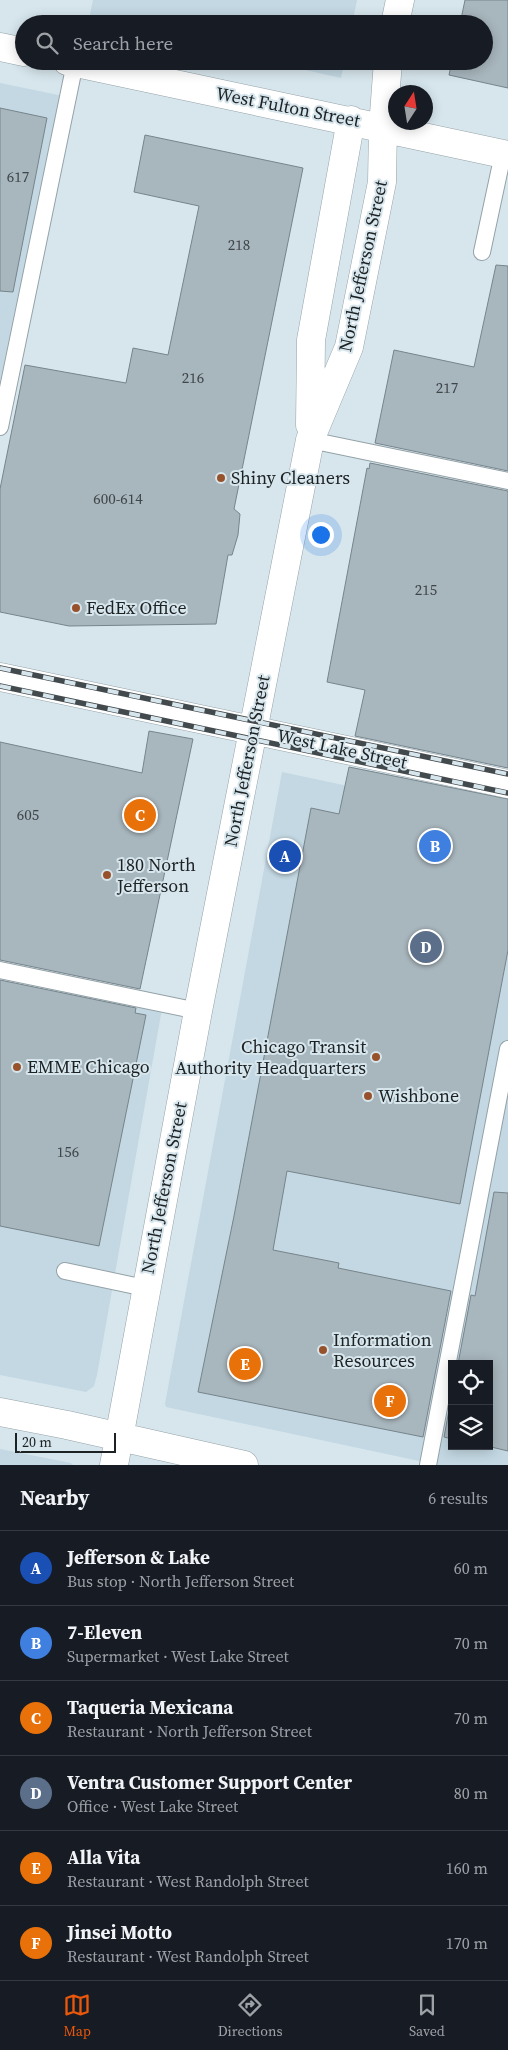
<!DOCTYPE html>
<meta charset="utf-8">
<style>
body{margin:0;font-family:"Source Serif 4",serif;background:#242831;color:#f1f3f6}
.controls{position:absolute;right:15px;bottom:15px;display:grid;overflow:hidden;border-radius:0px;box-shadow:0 2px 12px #0003}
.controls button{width:45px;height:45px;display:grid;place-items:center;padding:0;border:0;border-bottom:1px solid #363941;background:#171b24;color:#f1f3f6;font:25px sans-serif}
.compass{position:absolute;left:388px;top:85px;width:45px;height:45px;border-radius:50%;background:#171b24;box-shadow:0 2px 12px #0003;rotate:12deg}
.scale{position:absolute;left:15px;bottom:12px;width:101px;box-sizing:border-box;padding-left:5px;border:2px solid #1c2123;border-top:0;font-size:14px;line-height:18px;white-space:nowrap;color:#1c2123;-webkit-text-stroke:4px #d7e6ed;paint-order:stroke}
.you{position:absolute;left:320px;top:534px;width:18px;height:18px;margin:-12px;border:4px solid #fff;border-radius:50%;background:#1a73e8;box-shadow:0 0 0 8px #1a73e833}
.badge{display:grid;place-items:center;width:32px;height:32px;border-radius:50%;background:#ea580c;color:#fff;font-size:16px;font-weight:700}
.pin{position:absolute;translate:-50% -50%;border:2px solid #fff;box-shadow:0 1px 5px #0006}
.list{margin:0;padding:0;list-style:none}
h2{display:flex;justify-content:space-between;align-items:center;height:65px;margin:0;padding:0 20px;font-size:21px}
h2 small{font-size:16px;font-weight:400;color:#9ea1a6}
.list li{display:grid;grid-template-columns:32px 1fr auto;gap:15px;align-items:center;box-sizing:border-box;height:75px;padding:0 20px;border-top:1px solid #363941}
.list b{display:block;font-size:19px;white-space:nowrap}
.list p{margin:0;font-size:16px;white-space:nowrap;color:#9ea1a6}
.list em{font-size:16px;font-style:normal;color:#9ea1a6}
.icon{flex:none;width:28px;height:28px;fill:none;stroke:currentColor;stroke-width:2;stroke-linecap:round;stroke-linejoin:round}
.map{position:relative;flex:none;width:508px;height:1465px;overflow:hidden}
.search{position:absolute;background:#171b24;box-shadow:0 2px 12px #0003;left:15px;right:15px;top:15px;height:55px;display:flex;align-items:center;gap:12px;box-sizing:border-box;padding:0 18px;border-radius:28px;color:#9ea1a6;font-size:19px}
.sheet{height:515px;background:#171b24}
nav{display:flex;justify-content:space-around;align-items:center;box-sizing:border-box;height:70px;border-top:1px solid #363941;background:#171b24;font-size:14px;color:#9ea1a6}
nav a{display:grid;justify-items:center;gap:2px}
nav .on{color:#ea580c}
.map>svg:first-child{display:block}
.built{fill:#c3d8e3;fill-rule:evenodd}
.building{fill:#a8b6bd;stroke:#77848b}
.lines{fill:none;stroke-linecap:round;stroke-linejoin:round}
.lane-casing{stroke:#94a2a8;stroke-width:18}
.street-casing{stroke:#94a2a8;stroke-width:29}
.secondary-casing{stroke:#94a2a8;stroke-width:29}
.lane{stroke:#fff;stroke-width:16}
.street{stroke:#fff;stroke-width:28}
.secondary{stroke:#fff;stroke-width:28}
.rail-casing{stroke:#434a4d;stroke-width:5.5}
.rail{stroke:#d7e6ed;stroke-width:4;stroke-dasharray:11;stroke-linecap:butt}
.poi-dot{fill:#98522b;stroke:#d7e6ed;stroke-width:2}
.labels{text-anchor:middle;stroke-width:4;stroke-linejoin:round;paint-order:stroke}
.number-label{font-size:15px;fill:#3f464a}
.street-label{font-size:18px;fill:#1c2123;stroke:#d7e6ed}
.poi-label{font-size:18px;fill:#1c2123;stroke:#d7e6ed;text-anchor:start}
</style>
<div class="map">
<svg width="508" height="1465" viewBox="0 0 508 1465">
<rect width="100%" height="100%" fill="#d7e6ed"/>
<path class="built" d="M 93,0 L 357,0 L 352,24 L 88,24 Z
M 265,61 L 345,61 L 341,78 Z
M 0,83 L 68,97 L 0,427 Z
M 282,772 L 508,820 L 508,1465 L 438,1465 L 166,1407 L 165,1404 ZM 452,1364 L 489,1364 L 489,1446 L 452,1446 Z
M 52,981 L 163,1003 L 97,1375 L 94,1386 L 86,1392 L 0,1375 L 0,1226 Z
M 0,1449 L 71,1463 L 73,1465 L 0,1465 Z"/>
<path class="building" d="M 465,0 L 508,0 L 508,88 L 449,75 L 452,61 L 484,61 L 484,24 L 460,24 Z
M 0,108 L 47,118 L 13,292 L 0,291 Z
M 145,135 L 303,168 L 234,509 L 240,514 L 238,535 L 232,555 L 228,555 L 216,624 L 69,626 L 0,612 L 0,489 L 25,365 L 126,383 L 133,348 L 168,355 L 199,206 L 134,192 Z
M 496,265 L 508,266 L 508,471 L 375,443 L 394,350 L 474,367 Z
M 370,463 L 508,491 L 508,768 L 355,736 L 365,690 L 327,682 L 367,468 L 369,469 Z
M 149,731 L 193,739 L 140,989 L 0,960 L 0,742 L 142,773 Z
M 349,767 L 508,799 L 508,950 L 460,1204 L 287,1171 L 273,1250 L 339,1263 L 338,1268 L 451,1291 L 423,1437 L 198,1392 L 234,1216 L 311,808 L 339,814 Z
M 0,980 L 136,1008 L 135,1013 L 146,1015 L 99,1246 L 0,1226 Z
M 494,1192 L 508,1193 L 508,1451 L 487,1446 L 489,1446 L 489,1364 L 458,1364 L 471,1295 L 475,1296 Z
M 452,1394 L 452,1439 L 444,1437 Z"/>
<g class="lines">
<defs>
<path id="lane" d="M 482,252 L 503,154
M 0,427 L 75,63
M 310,440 L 508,481
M 0,970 L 198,1011
M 65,1271 L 145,1288
M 428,1465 L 508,1049"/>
<path id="street" d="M 395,24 L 400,0
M 383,127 L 388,61"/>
<path id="secondary" d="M 0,47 L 24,52
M 67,61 L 508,155
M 310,425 L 311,340 L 351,120
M 0,677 L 508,784
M 0,1412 L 67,1425 L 244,1465
M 114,1465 L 198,1011 L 310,440 L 349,347 L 382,182 L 383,127"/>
</defs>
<use href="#lane" class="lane-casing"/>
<use href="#street" class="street-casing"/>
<use href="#secondary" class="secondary-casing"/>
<use href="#lane" class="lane"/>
<use href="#street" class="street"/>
<use href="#secondary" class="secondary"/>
<defs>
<path id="rail" d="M 0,668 L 508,774
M 0,686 L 508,793"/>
</defs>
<use href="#rail" class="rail-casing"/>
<use href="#rail" class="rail"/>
</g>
<g class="poi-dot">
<circle cx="221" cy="478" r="5"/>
<circle cx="76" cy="608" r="5"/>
<circle cx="107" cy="875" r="5"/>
<circle cx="376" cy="1057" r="5"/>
<circle cx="17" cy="1067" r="5"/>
<circle cx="368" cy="1096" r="5"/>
<circle cx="323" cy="1350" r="5"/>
</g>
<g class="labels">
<g class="number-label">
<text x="18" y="182">617</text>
<text x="239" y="250">218</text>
<text x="193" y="383">216</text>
<text x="447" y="393">217</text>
<text x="118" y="504">600-614</text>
<text x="426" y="595">215</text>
<text x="28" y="820">605</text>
<text x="68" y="1157">156</text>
</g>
<g class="street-label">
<text transform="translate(288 107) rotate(11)" y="6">West Fulton Street</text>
<text transform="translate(363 266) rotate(-78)" y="6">North Jefferson Street</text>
<text transform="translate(342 749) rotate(12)" y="6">West Lake Street</text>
<text transform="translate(247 761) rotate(-79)" y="6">North Jefferson Street</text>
<text transform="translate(164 1188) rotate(-79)" y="6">North Jefferson Street</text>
</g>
<g class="poi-label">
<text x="231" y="484">Shiny Cleaners</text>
<text x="86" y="614">FedEx Office</text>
<text x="117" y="871">180 North<tspan x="117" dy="21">Jefferson</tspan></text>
<text x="366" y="1053" text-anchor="end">Chicago Transit<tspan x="366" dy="21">Authority Headquarters</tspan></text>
<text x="27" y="1073">EMME Chicago</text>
<text x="378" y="1102">Wishbone</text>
<text x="333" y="1346">Information<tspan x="333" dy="21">Resources</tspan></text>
</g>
</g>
</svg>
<div class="controls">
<button><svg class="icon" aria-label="locate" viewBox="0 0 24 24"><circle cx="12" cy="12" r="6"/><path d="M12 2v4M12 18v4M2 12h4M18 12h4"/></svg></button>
<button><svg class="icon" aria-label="layers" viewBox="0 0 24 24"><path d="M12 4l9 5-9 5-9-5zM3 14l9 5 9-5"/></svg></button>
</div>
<svg class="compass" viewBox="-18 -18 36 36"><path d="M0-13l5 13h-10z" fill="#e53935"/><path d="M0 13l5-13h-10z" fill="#9ea1a6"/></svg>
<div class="scale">20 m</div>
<div class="you"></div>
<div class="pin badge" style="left:285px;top:856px;background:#1a4fb4">A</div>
<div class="pin badge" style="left:435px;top:846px;background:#3f7fe0">B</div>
<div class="pin badge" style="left:140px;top:815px;background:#e8710a">C</div>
<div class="pin badge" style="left:426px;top:947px;background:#5c6f8a">D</div>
<div class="pin badge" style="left:245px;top:1364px;background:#e8710a">E</div>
<div class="pin badge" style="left:390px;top:1401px;background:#e8710a">F</div>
<div class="search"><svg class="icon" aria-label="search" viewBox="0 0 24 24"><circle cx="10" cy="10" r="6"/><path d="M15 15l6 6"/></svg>Search here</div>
</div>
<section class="sheet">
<h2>Nearby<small>6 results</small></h2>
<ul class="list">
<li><span class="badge" style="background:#1a4fb4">A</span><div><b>Jefferson &amp; Lake</b><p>Bus stop · North Jefferson Street</p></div><em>60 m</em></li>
<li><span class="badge" style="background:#3f7fe0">B</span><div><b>7-Eleven</b><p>Supermarket · West Lake Street</p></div><em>70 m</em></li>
<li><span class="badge" style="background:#e8710a">C</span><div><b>Taqueria Mexicana</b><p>Restaurant · North Jefferson Street</p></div><em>70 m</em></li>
<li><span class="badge" style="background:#5c6f8a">D</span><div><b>Ventra Customer Support Center</b><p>Office · West Lake Street</p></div><em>80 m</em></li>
<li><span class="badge" style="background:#e8710a">E</span><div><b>Alla Vita</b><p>Restaurant · West Randolph Street</p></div><em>160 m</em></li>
<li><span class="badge" style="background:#e8710a">F</span><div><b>Jinsei Motto</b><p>Restaurant · West Randolph Street</p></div><em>170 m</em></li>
</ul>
</section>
<nav>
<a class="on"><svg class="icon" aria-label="map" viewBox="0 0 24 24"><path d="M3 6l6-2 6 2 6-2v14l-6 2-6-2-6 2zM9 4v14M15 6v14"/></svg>Map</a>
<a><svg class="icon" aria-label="directions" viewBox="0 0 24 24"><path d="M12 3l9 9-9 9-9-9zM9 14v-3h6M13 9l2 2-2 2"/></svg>Directions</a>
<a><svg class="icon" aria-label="saved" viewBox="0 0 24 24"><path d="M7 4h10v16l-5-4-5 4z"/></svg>Saved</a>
</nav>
